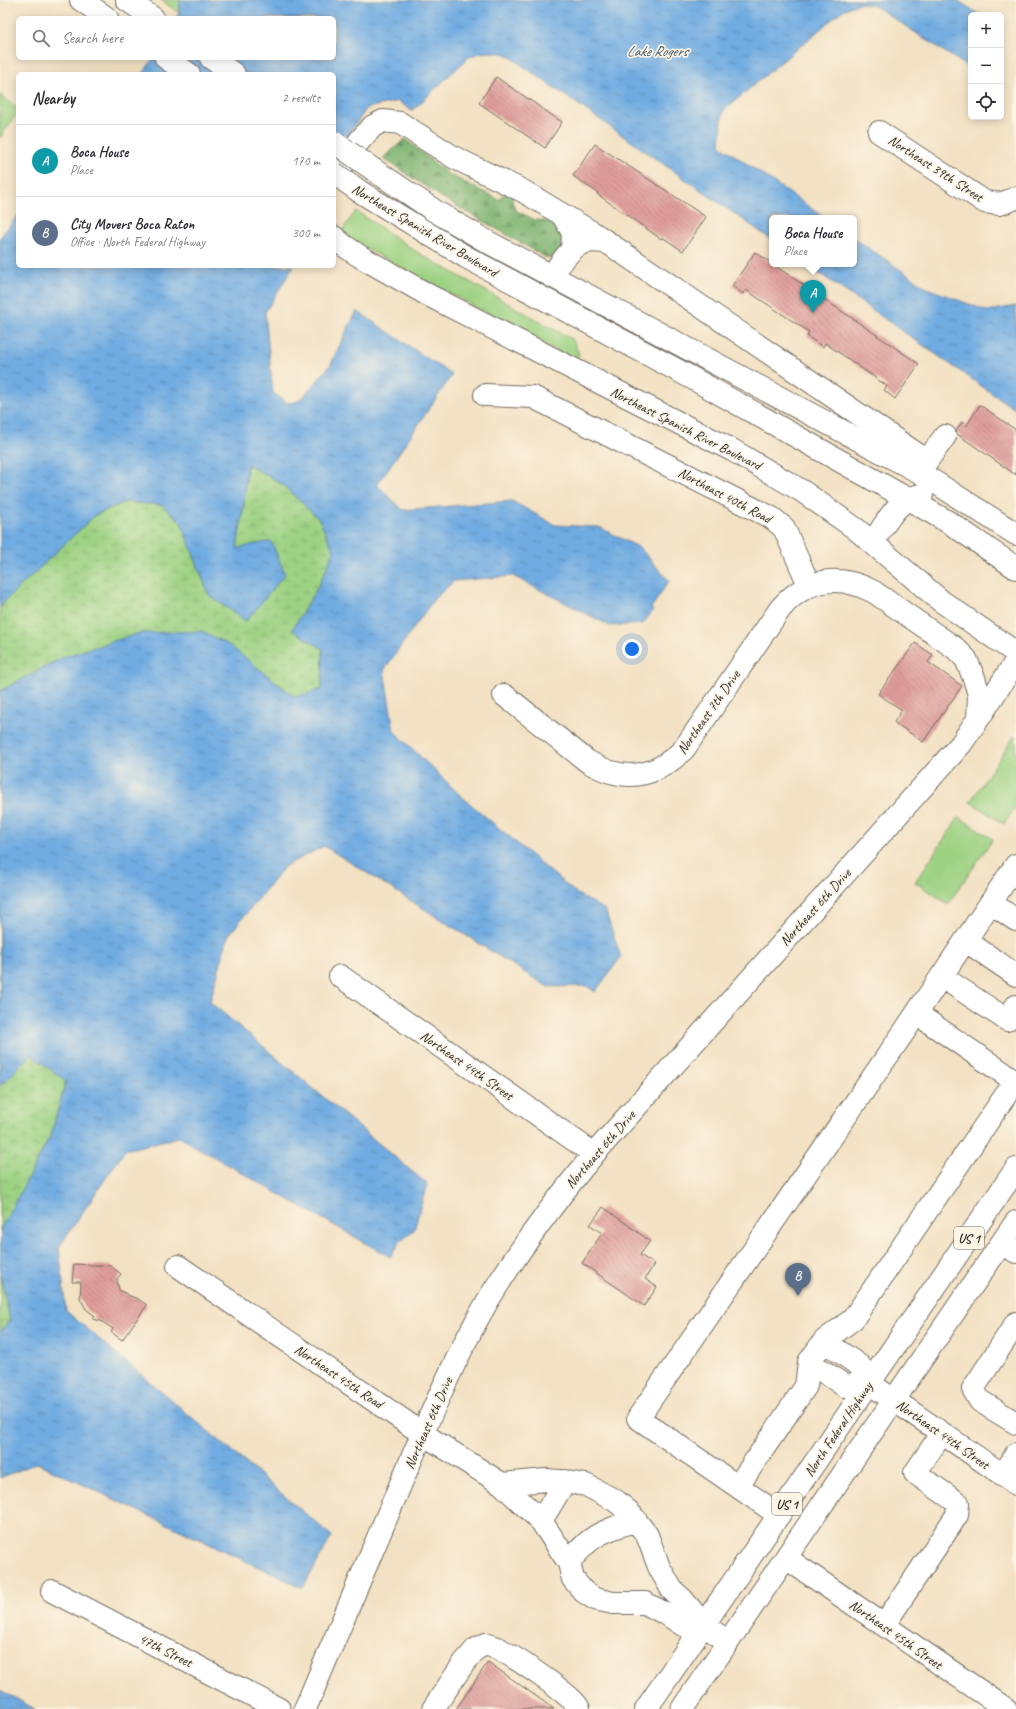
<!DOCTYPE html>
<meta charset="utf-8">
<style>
body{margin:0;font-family:Caveat,sans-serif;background:#f2f2f3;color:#2b2b33}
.controls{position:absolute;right:12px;top:12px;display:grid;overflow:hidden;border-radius:6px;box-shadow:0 2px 10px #0003}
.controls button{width:36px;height:36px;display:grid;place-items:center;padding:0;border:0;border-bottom:1px solid #e1e1e2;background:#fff;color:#2b2b33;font:20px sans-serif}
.you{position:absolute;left:632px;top:649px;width:14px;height:14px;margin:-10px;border:3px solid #fff;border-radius:50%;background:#1a73e8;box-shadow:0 0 0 6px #1a73e833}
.badge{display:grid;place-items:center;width:26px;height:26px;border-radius:50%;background:#b5179e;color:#fff;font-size:13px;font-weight:700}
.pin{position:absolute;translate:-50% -33px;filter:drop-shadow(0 1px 2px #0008)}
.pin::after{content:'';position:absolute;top:21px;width:14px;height:12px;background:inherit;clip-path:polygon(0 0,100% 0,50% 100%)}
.popup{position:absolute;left:769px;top:215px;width:88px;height:52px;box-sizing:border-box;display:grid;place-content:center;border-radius:6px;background:#fff;filter:drop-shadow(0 1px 3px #0005);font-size:13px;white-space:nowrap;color:#7c7c81}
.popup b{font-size:15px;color:#2b2b33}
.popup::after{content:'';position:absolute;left:50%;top:100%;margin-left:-8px;border:8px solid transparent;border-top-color:#fff}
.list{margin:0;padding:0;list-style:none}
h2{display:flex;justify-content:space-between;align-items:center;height:52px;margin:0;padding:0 16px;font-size:17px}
h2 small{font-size:13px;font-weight:400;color:#7c7c81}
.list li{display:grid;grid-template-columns:26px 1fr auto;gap:12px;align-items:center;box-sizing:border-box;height:72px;padding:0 16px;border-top:1px solid #e1e1e2}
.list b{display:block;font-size:15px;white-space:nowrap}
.list p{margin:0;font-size:13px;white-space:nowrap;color:#7c7c81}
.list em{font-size:13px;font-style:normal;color:#7c7c81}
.icon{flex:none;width:22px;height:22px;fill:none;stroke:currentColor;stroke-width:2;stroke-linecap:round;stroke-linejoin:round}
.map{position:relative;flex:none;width:1016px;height:1709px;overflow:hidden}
.search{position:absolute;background:#fff;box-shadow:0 2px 10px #0003;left:16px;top:16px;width:320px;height:44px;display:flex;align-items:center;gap:10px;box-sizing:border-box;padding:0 14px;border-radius:6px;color:#7c7c81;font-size:15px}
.panel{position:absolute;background:#fff;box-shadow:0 2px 10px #0003;left:16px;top:72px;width:320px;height:196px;border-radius:6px}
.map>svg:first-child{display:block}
.green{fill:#9dd283;stroke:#647e57}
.forest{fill:url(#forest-firs);stroke:#54704e}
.wetland{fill:url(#wetland-marsh);stroke:#647e57}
.water{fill:url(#water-ripples);stroke:#4d6b86}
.building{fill:url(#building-back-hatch)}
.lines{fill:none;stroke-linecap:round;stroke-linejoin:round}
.minor-casing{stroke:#716b60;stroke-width:24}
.major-casing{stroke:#716b60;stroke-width:24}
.minor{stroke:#fff;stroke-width:22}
.major{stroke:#fff;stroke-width:22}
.major-bridge-casing{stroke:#716b60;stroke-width:24;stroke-linecap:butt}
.major-bridge{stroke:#fff;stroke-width:22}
.labels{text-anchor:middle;stroke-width:3.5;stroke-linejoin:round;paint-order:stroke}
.shield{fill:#fcf5e5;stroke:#6a6863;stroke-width:1}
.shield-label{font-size:13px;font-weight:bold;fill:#2b2b2b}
.street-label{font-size:14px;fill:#2b2b2b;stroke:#fcf5e5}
.water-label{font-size:15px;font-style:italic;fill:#43586b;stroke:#fcf5e5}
</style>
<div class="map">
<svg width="1016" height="1709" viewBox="0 0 1016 1709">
<defs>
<pattern id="forest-firs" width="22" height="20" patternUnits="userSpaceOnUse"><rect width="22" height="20" fill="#7eb471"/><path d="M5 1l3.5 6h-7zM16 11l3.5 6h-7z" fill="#67935d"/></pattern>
<pattern id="wetland-marsh" width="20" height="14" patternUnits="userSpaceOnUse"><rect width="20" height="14" fill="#9dd283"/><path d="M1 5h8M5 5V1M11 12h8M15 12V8" fill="none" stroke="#87b471"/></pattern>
<pattern id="water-ripples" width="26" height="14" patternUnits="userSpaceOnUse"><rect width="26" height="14" fill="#6fabe1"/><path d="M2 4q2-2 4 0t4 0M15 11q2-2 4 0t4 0" fill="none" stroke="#5b8bb7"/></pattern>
<pattern id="building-back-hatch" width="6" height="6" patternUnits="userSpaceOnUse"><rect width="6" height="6" fill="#e09e9c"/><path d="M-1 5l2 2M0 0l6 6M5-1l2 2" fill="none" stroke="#b6817f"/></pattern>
</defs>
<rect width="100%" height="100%" fill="#fcf5e5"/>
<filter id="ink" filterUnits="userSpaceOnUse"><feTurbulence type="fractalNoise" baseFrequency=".025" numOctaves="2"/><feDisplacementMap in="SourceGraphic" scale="8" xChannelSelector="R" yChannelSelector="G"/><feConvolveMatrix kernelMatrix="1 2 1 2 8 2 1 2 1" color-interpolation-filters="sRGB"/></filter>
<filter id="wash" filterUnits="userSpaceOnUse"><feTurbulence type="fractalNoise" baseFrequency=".012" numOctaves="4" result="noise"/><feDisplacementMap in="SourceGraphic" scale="16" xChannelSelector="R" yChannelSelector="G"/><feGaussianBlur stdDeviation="0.9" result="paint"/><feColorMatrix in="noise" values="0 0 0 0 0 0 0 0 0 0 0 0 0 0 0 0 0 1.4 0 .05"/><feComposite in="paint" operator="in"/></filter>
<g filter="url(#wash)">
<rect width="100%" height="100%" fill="#f3e1c3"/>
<path class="green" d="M 161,0 L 180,0 L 179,13 Z
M 0,95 L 18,108 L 18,112 L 0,138 Z
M 356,211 L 420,254 L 573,340 L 579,355 L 575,360 L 346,238 L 341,232 Z
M 1014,737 L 1016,738 L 1016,806 L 1004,824 L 970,802 Z
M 959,817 L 993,839 L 948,904 L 915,882 Z"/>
<path class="forest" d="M 405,139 L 448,174 L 500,200 L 505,191 L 514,196 L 512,200 L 515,210 L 535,220 L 556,222 L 565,241 L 554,258 L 545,257 L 438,195 L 383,158 Z"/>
<path class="wetland" d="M 247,464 L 282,484 L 319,519 L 334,551 L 319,585 L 323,649 L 322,689 L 66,1081 L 51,1135 L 0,1232 L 0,608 L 5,601 L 95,515 L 125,502 L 162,505 L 181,522 L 209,595 L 237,549 L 244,503 Z
M 0,1274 L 10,1320 L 0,1332 Z"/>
<path class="water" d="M 180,0 L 957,0 L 980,15 L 971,15 L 971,69 L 875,6 L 860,3 L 843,10 L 723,111 L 720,145 L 825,218 L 772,218 L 772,240 L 506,54 C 493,51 481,51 469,57 L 412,111 L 398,101 L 367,108 L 334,155 L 334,74 L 143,74 L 153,58 L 334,58 L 334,18 L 176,18 L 179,13 Z
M 18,215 L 18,266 L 294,266 L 265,312 L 273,393 L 287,403 L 296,402 L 304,396 L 330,366 L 347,330 L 357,311 L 452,375 L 377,485 L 403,510 L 512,501 L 555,525 L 599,527 L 640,548 L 669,581 L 651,608 L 653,610 L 643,624 L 610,626 L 513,576 L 454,581 L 434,599 L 384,670 L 394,731 L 461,796 L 577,894 L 605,910 L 621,957 L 595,992 L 587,986 L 548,987 L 324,846 L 285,866 L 228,936 L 210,1002 L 427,1184 L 414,1230 L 400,1242 L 390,1257 L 179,1137 L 125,1150 L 59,1247 L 66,1311 L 332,1536 L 303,1588 L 37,1463 L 0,1478 L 0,1332 L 10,1320 L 0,1274 L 1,1228 L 51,1135 L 66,1081 L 31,1055 L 0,1086 L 0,691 L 63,657 L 139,633 L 202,631 L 229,645 L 295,697 L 322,689 L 323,649 L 292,630 L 319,585 L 334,551 L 319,519 L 282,484 L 247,464 L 244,503 L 237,548 L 271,541 L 285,574 L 246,621 L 209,595 L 181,522 L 162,505 L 125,502 L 95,515 L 5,601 L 0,608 L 0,238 Z
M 854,238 L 927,288 L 987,311 L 1016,306 L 1016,410 L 806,264 L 854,264 Z
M 0,1690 L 35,1709 L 0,1709 Z"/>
<g id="blocks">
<path class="building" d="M 496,77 L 562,122 L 545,148 L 479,103 Z
M 595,144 L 706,217 L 683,251 L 662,237 L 661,239 L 597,194 L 598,193 L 573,176 Z
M 755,252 L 919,364 L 895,399 L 884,390 L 887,386 L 825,343 L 823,347 L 807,336 L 809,332 L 746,290 L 743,294 L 732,286 Z
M 980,405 L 1016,430 L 1016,475 L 957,434 L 956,431 L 962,422 L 966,426 Z
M 915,643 L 933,655 L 928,662 L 962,686 L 923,742 L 894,722 L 902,710 L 878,694 Z
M 603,1207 L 650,1241 L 640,1255 L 654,1264 L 645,1279 L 657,1287 L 644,1306 L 582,1263 L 602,1233 L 590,1225 Z
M 74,1264 L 111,1266 L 121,1274 L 117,1279 L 119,1290 L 130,1296 L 138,1299 L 147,1305 L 122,1340 L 111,1332 L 113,1329 L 101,1321 L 93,1319 L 95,1316 L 86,1309 L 80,1298 L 81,1282 L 72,1282 Z
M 488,1662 L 554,1709 L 456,1709 Z"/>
</g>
</g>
<g filter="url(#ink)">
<use href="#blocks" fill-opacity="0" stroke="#716b60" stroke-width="1"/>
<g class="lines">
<defs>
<path id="minor" d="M 879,132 L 985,202 L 1000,204 L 1016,198
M 334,177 L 360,140 L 373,126 L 383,121 L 400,123 L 455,158 L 523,191 L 598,236 L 927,461 L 945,436
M 334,237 L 343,245 L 361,257 L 430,296 L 732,450 L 802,491 L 856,529 L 941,601 L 1016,653
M 485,395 L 533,397 L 772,518 L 784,528 L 809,585
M 979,718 L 1016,661
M 991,903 L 1016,920
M 966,941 L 1016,975
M 340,976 L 594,1154
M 942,977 L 1007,1020 L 1016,1006
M 917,1014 L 1015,1081
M 1002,1243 L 1016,1252
M 178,1266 L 423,1434 L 502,1484 L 541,1521 L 569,1563 L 573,1579 L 584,1592 L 595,1599 L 613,1603 L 645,1603 L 668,1615 L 683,1625 L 704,1625
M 1016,1323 L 973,1389 L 980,1401 L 1016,1423
M 824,1341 L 860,1366 L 869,1383 L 1016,1484
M 809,1362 L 845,1386 L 869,1383
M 1003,1476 L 1016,1454
M 502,1484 L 546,1480 L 560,1481 L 586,1485 L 616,1501 L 629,1512 L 647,1535 L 659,1567 L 672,1590 L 683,1600 L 704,1625 L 728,1642
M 738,1486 L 806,1386 L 809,1362 L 824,1341 L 853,1319 L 1016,1080
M 779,1515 L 638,1418 L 906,1029 L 1016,865
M 541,1521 L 565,1481
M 786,1558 L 1006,1709
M 569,1563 C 590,1534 604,1531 636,1520
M 52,1591 L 279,1709
M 884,1625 L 957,1515 L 958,1503 L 915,1473 L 942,1433
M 305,1709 C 336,1635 368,1562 399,1488 C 426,1425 453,1361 487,1302 C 519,1249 555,1201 594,1154 L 961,744 L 978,719 L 979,695 L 974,678 L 966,659 L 955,648 L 874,592 C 838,573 806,578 780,609 L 684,749 C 654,779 623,783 587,761 L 504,695
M 433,1709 L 464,1663 L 476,1649 L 486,1644 C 491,1646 496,1647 501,1650 C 514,1657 577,1698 579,1709"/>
<path id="major" d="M 81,0 L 107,18
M 127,0 L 153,18
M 166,58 L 189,74
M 211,58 L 234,74
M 374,170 L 435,211 L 486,241 L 919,472 L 1016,534
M 359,191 L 466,257 L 690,377 L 908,499 L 950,523 L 1016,568
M 563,216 L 573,233 L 572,249
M 551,276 C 569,253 576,234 610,244
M 873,542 C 886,524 896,498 922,495
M 646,1709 L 1016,1169
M 682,1709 L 1016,1222"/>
</defs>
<use href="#minor" class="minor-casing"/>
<use href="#major" class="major-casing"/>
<use href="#minor" class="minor"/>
<use href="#major" class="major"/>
<defs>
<path id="major-bridge" d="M 334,142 L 374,170
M 334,173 L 359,191"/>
</defs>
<use href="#major-bridge" class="major-bridge-casing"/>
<use href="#major-bridge" class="major-bridge"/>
</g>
</g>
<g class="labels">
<g class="shield">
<rect x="954" y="1227" width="30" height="22" rx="3"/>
<rect x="772" y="1493" width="30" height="22" rx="3"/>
</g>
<g class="shield-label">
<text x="969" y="1243">US 1</text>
<text x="787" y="1509">US 1</text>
</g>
<g class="street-label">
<text transform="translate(936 168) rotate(33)" y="5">Northeast 39th Street</text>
<text transform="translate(425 230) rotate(31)" y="5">Northeast Spanish River Boulevard</text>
<text transform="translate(686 428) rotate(27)" y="5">Northeast Spanish River Boulevard</text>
<text transform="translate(725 495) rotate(28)" y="5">Northeast 40th Road</text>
<text transform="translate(708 712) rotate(-55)" y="5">Northeast 7th Drive</text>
<text transform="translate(815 907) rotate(-48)" y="5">Northeast 6th Drive</text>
<text transform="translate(467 1065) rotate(35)" y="5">Northeast 44th Street</text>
<text transform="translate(600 1149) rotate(-49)" y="5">Northeast 6th Drive</text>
<text transform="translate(339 1376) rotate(34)" y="5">Northeast 45th Road</text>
<text transform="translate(428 1423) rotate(-66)" y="5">Northeast 6th Drive</text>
<text transform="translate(838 1429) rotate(-56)" y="5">North Federal Highway</text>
<text transform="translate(943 1434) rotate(35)" y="5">Northeast 44th Street</text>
<text transform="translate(896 1634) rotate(35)" y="5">Northeast 45th Street</text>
<text transform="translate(166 1650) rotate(27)" y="5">47th Street</text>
</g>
<g class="water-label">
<text x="657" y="56">Lake Rogers</text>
</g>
</g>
</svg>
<div class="controls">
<button>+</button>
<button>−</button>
<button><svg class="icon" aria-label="locate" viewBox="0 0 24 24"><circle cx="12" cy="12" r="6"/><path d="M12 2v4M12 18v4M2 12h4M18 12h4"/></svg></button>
</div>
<div class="you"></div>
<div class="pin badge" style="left:813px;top:313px;background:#0f9aa8">A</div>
<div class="popup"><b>Boca House</b>Place</div>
<div class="pin badge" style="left:798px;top:1296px;background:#5c6f8a">B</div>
<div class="search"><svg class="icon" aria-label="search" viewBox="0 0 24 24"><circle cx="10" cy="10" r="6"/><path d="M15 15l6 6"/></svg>Search here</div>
<section class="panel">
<h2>Nearby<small>2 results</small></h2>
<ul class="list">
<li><span class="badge" style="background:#0f9aa8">A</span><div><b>Boca House</b><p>Place</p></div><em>170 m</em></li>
<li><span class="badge" style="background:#5c6f8a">B</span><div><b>City Movers Boca Raton</b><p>Office · North Federal Highway</p></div><em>300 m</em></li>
</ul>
</section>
</div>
